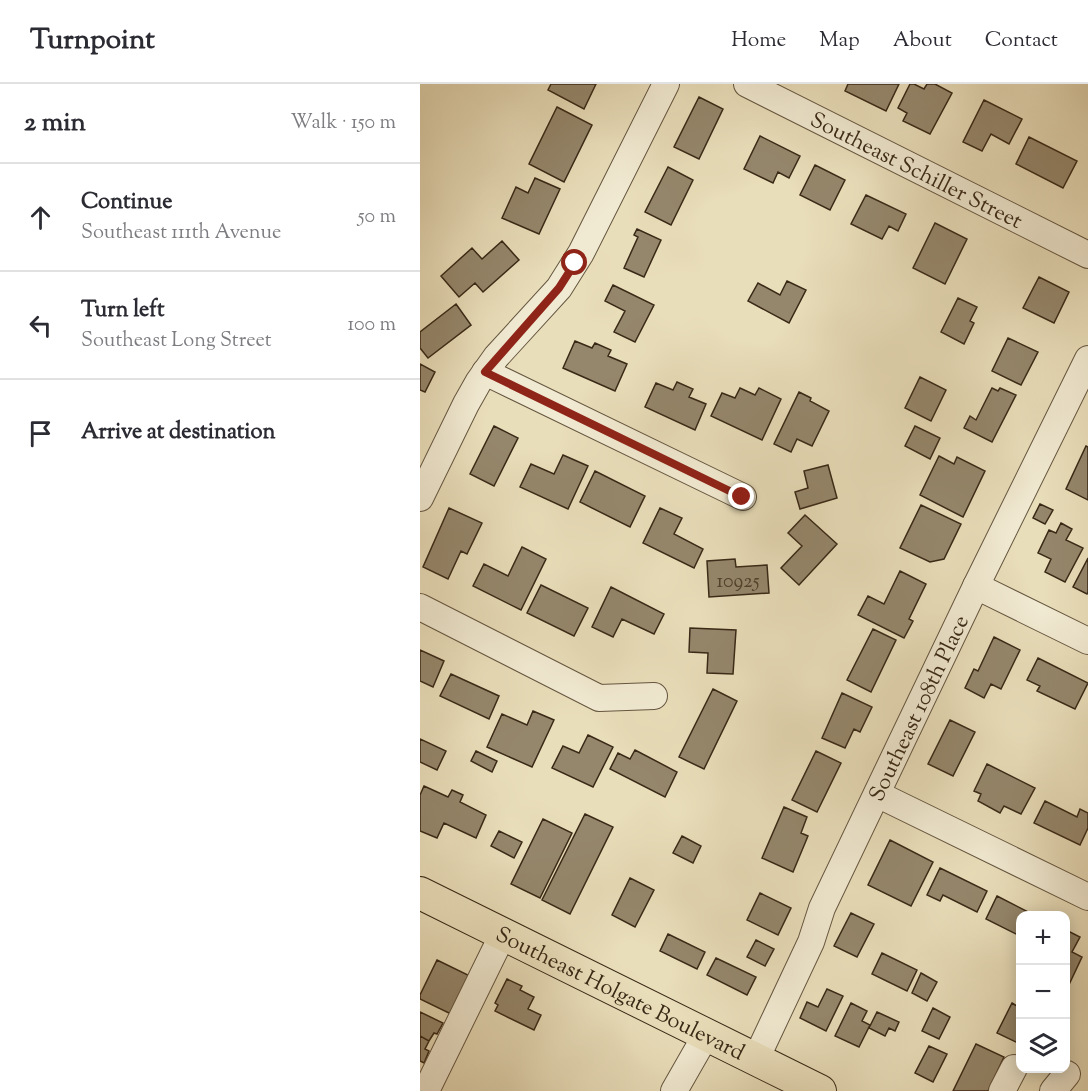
<!DOCTYPE html>
<meta charset="utf-8">
<style>
body{margin:0;font-family:"Sorts Mill Goudy",serif;background:#f2f2f3;color:#2b2b33}
.controls{position:absolute;right:18px;bottom:18px;display:grid;overflow:hidden;border-radius:12px;box-shadow:0 3px 15px #0003}
.controls button{width:54px;height:54px;display:grid;place-items:center;padding:0;border:0;border-bottom:2px solid #e1e1e2;background:#fff;color:#2b2b33;font:30px sans-serif}
.stop{position:absolute;width:18px;height:18px;margin:-14px;border:4px solid #8f2418;border-radius:50%;background:#fff}
.stop.end{background:#8f2418;border-color:#fff;box-shadow:0 2px 6px #0008}
.list{margin:0;padding:0;list-style:none}
h2{display:flex;justify-content:space-between;align-items:center;height:78px;margin:0;padding:0 24px;font-size:26px}
h2 small{font-size:20px;font-weight:400;color:#7c7c81}
.list li{display:grid;grid-template-columns:39px 1fr auto;gap:18px;align-items:center;box-sizing:border-box;height:108px;padding:0 24px;border-top:2px solid #e1e1e2}
.list b{display:block;font-size:22px;white-space:nowrap}
.list p{margin:0;font-size:20px;white-space:nowrap;color:#7c7c81}
.list em{font-size:20px;font-style:normal;color:#7c7c81}
.icon{flex:none;width:33px;height:33px;fill:none;stroke:currentColor;stroke-width:2;stroke-linecap:round;stroke-linejoin:round}
.map{position:relative;flex:none;width:668px;height:1007px;overflow:hidden}
header{display:flex;align-items:center;gap:36px;box-sizing:border-box;height:84px;padding:0 30px;background:#fff;border-bottom:2px solid #e1e1e2}
header strong{font-size:28px}
nav{display:flex;gap:33px;margin-inline-start:auto;font-size:21px}
main{display:flex}
aside{flex:1;background:#fff}
.map>svg:first-child{display:block}
.building{fill:#95876c;stroke:#392917;stroke-width:1.5}
.lines{fill:none;stroke-linecap:round;stroke-linejoin:round}
.minor-casing{stroke:#655640;stroke-width:28}
.major-casing{stroke:#392917;stroke-width:34}
.minor{stroke:#f1ead2;stroke-width:26}
.major{stroke:#e9deba;stroke-width:32}
.route{stroke:#8f2418;stroke-width:8}
.labels{text-anchor:middle;stroke-width:5;stroke-linejoin:round;paint-order:stroke}
.number-label{font-size:20px;fill:#50402c}
.street-label{font-size:22px;fill:#392917;stroke:#f1ead2}
</style>
<header>
<strong>Turnpoint</strong>
<nav><a>Home</a><a>Map</a><a>About</a><a>Contact</a></nav>
</header>
<main>
<aside>
<h2>2 min<small>Walk · 150 m</small></h2>
<ul class="list">
<li><svg class="icon" aria-label="ahead" viewBox="0 0 24 24"><path d="M12 20V5M6 11l6-6 6 6"/></svg><div><b>Continue</b><p>Southeast 111th Avenue</p></div><em>50 m</em></li>
<li><svg class="icon" aria-label="left" viewBox="0 0 24 24"><path d="M17 20v-9H6M10 6l-5 5 5 5"/></svg><div><b>Turn left</b><p>Southeast Long Street</p></div><em>100 m</em></li>
<li><svg class="icon" aria-label="arrive" viewBox="0 0 24 24"><path d="M6 21V4h12l-3 4 3 4H6"/></svg><div><b>Arrive at destination</b></div></li>
</ul>
</aside>
<div class="map">
<svg width="668" height="1007" viewBox="0 0 668 1007">
<rect width="100%" height="100%" fill="#e9deba"/>
<filter id="stains"><feTurbulence type="fractalNoise" baseFrequency=".00333" numOctaves="4"/><feColorMatrix values="0 0 0 0 .2 0 0 0 0 .09 0 0 0 0 .02 0 0 0 .5 -.17"/></filter>
<radialGradient id="worn" r=".72"><stop offset=".6" stop-color="#630" stop-opacity="0"/><stop offset="1" stop-color="#630" stop-opacity=".3"/></radialGradient>
<path class="building" d="M 131,0 L 176,0 L 164,25 L 128,6 Z
M 428,0 L 479,0 L 466,27 L 425,7 Z
M 490,0 L 494,0 L 504,5 L 507,0 L 515,0 L 532,9 L 510,50 L 483,37 L 487,29 L 478,24 Z
M 279,13 L 303,25 L 279,75 L 254,63 Z
M 564,16 L 602,35 L 589,60 L 571,50 L 562,67 L 543,58 Z
M 137,23 L 172,41 L 144,98 L 109,80 Z
M 340,52 L 380,72 L 369,94 L 358,88 L 353,99 L 324,85 Z
M 609,53 L 657,77 L 643,104 L 596,80 Z
M 395,81 L 425,96 L 410,126 L 380,111 Z
M 248,83 L 273,96 L 251,141 L 225,128 Z
M 115,94 L 140,105 L 119,150 L 82,134 L 96,103 L 108,109 Z
M 446,111 L 486,130 L 478,147 L 469,142 L 462,155 L 431,140 Z
M 515,139 L 547,155 L 525,200 L 493,184 Z
M 217,145 L 241,156 L 224,193 L 204,184 L 218,153 L 214,151 Z
M 82,157 L 99,176 L 63,208 L 55,199 L 39,213 L 21,192 L 52,164 L 62,175 Z
M 619,193 L 649,208 L 634,239 L 603,224 Z
M 367,197 L 386,206 L 369,239 L 328,217 L 338,199 L 360,211 Z
M 193,201 L 234,221 L 215,258 L 194,248 L 205,227 L 185,217 Z
M 538,214 L 557,223 L 550,237 L 554,239 L 544,260 L 521,248 Z
M 36,220 L 51,241 L 8,274 L 0,264 L 0,248 Z
M 588,254 L 618,268 L 601,301 L 572,287 Z
M 155,257 L 172,264 L 175,259 L 191,266 L 188,272 L 207,280 L 195,307 L 143,284 Z
M 0,280 L 15,288 L 5,308 L 0,306 Z
M 500,293 L 526,306 L 511,337 L 485,324 Z
M 257,298 L 273,305 L 269,313 L 286,320 L 275,346 L 225,323 L 236,299 L 253,306 Z
M 320,304 L 335,311 L 339,304 L 361,315 L 342,356 L 291,332 L 302,309 L 315,314 Z
M 572,304 L 578,307 L 580,304 L 596,311 L 572,358 L 544,344 L 550,332 L 556,336 Z
M 379,308 L 391,314 L 390,317 L 409,327 L 392,362 L 377,355 L 371,368 L 354,360 Z
M 74,342 L 98,354 L 74,402 L 50,390 Z
M 495,342 L 520,354 L 510,375 L 485,362 Z
M 666,362 L 668,363 L 668,416 L 646,405 Z
M 143,371 L 168,382 L 148,425 L 100,403 L 111,380 L 134,390 Z
M 519,372 L 534,380 L 537,373 L 565,387 L 543,433 L 500,411 Z
M 408,381 L 417,414 L 380,425 L 375,408 L 388,404 L 384,387 Z
M 175,387 L 225,412 L 210,443 L 160,418 Z
M 620,420 L 633,426 L 625,440 L 613,434 Z
M 501,421 L 541,440 L 524,475 L 510,478 L 480,464 Z
M 29,424 L 62,439 L 47,470 L 41,467 L 28,495 L 3,483 Z
M 240,424 L 262,434 L 254,450 L 283,465 L 274,484 L 223,459 Z
M 385,431 L 417,460 L 379,501 L 361,484 L 382,462 L 368,449 Z
M 641,439 L 652,445 L 646,456 L 663,464 L 645,498 L 625,488 L 631,475 L 618,469 L 629,446 L 636,449 Z
M 102,463 L 126,475 L 101,526 L 53,502 L 64,480 L 88,492 Z
M 668,474 L 668,508 L 667,510 L 653,503 Z
M 315,475 L 316,483 L 347,481 L 349,509 L 289,513 L 287,477 Z
M 480,487 L 506,500 L 489,535 L 493,537 L 484,554 L 438,531 L 448,512 L 464,520 Z
M 121,501 L 168,524 L 154,552 L 107,529 Z
M 191,503 L 244,530 L 234,550 L 202,535 L 193,553 L 172,543 Z
M 270,544 L 316,546 L 313,590 L 287,589 L 288,569 L 269,568 Z
M 453,545 L 476,556 L 451,608 L 427,596 Z
M 574,553 L 600,566 L 581,605 L 571,600 L 564,614 L 545,604 L 554,585 L 558,587 Z
M 0,566 L 24,577 L 13,603 L 0,597 Z
M 618,574 L 668,599 L 655,625 L 617,607 L 620,602 L 607,596 Z
M 31,590 L 79,612 L 69,635 L 20,612 Z
M 293,605 L 317,617 L 284,685 L 259,673 Z
M 422,609 L 452,623 L 440,648 L 434,645 L 425,664 L 402,654 Z
M 113,627 L 134,636 L 112,683 L 67,663 L 82,630 L 107,641 Z
M 530,636 L 555,648 L 533,692 L 508,680 Z
M 168,651 L 193,663 L 173,703 L 132,684 L 143,662 L 159,669 Z
M 0,655 L 26,667 L 17,686 L 0,678 Z
M 215,666 L 257,688 L 245,713 L 190,685 L 198,669 L 210,675 Z
M 56,667 L 77,677 L 72,688 L 51,677 Z
M 396,667 L 421,679 L 397,728 L 372,716 Z
M 567,680 L 615,704 L 601,730 L 584,722 L 580,729 L 558,717 L 561,710 L 554,707 Z
M 4,702 L 28,713 L 32,706 L 43,711 L 40,718 L 66,731 L 56,754 L 24,739 L 17,754 L 0,747 L 0,711 Z
M 625,717 L 657,733 L 660,725 L 668,729 L 668,744 L 660,761 L 614,739 Z
M 364,723 L 387,733 L 381,749 L 388,752 L 373,788 L 342,774 Z
M 165,730 L 193,743 L 150,830 L 122,816 Z
M 123,735 L 152,749 L 120,814 L 91,800 Z
M 79,747 L 102,758 L 94,774 L 71,762 Z
M 262,752 L 281,762 L 273,779 L 253,769 Z
M 470,756 L 513,778 L 491,822 L 448,801 Z
M 520,784 L 567,807 L 557,828 L 523,811 L 520,817 L 507,811 Z
M 210,794 L 234,806 L 215,843 L 192,831 Z
M 340,809 L 371,824 L 358,851 L 327,836 Z
M 577,812 L 616,832 L 600,832 L 600,852 L 566,835 Z
M 431,829 L 454,840 L 437,873 L 414,862 Z
M 646,846 L 660,853 L 652,868 L 662,873 L 646,907 Z
M 248,850 L 285,868 L 277,885 L 240,867 Z
M 336,856 L 354,865 L 345,882 L 327,873 Z
M 462,869 L 497,886 L 487,907 L 452,890 Z
M 296,874 L 336,893 L 327,911 L 287,891 Z
M 17,876 L 52,893 L 33,931 L 0,915 L 0,911 Z
M 501,889 L 517,898 L 507,917 L 492,909 Z
M 87,895 L 102,902 L 100,906 L 114,913 L 108,925 L 121,931 L 114,946 L 75,927 L 78,921 L 75,919 Z
M 407,905 L 423,912 L 406,947 L 380,934 L 387,918 L 398,923 Z
M 431,919 L 447,927 L 442,937 L 450,941 L 439,963 L 415,952 Z
M 592,919 L 600,924 L 600,960 L 577,949 Z
M 513,924 L 530,933 L 519,955 L 502,947 Z
M 0,928 L 23,939 L 17,950 L 14,949 L 9,957 L 0,952 Z
M 457,928 L 479,938 L 475,947 L 469,944 L 465,952 L 449,944 Z
M 0,952 L 9,957 L 5,965 L 9,967 L 4,979 L 0,977 Z
M 556,960 L 584,973 L 568,1007 L 533,1007 Z
M 509,962 L 527,970 L 513,998 L 495,989 Z"/>
<g class="lines">
<defs>
<g id="minor">
<path id="s1" d="M 327,0 L 668,171"/>
<path d="M 65,288 L 323,413"/>
<path d="M 0,414 L 46,320 L 59,297 L 76,273 L 139,204 L 161,169 L 246,0"/>
<path d="M 556,502 L 668,557"/>
<path d="M 0,523 L 179,614 L 234,612"/>
<path d="M 457,710 L 668,813"/>
<path id="s2" d="M 336,975 L 391,858 L 402,824 L 556,502 L 668,275"/>
<path d="M 6,1007 L 83,850"/>
<path d="M 254,1007 L 286,951"/>
<path d="M 582,1007 L 594,984"/>
<path d="M 633,1007 L 647,990"/>
</g>
<g id="major">
<path id="s3" d="M 0,809 L 400,1007"/>
</g>
</defs>
<use href="#minor" class="minor-casing"/>
<use href="#major" class="major-casing"/>
<use href="#minor" class="minor"/>
<use href="#major" class="major"/>
</g>
<g class="lines">
<path class="route" d="M 155,179 L 139,204 L 65,288 L 322,413"/>
</g>
<g class="labels">
<g class="number-label">
<text x="318" y="503">10925</text>
</g>
<g class="street-label">
<text dy="8" stroke="none"><textPath href="#s1" startOffset="190">Southeast Schiller Street</textPath></text>
<text dy="8" stroke="none"><textPath href="#s2" startOffset="387">Southeast 108th Place</textPath></text>
<text dy="8" stroke="none"><textPath href="#s3" startOffset="224">Southeast Holgate Boulevard</textPath></text>
</g>
</g>
<rect width="100%" height="100%" filter="url(#stains)"/>
<rect width="100%" height="100%" fill="url(#worn)"/>
</svg>
<div class="controls">
<button>+</button>
<button>−</button>
<button><svg class="icon" aria-label="layers" viewBox="0 0 24 24"><path d="M12 4l9 5-9 5-9-5zM3 14l9 5 9-5"/></svg></button>
</div>
<div class="stop" style="left:155px;top:179px"></div>
<div class="stop end" style="left:322px;top:413px"></div>
</div>
</main>
